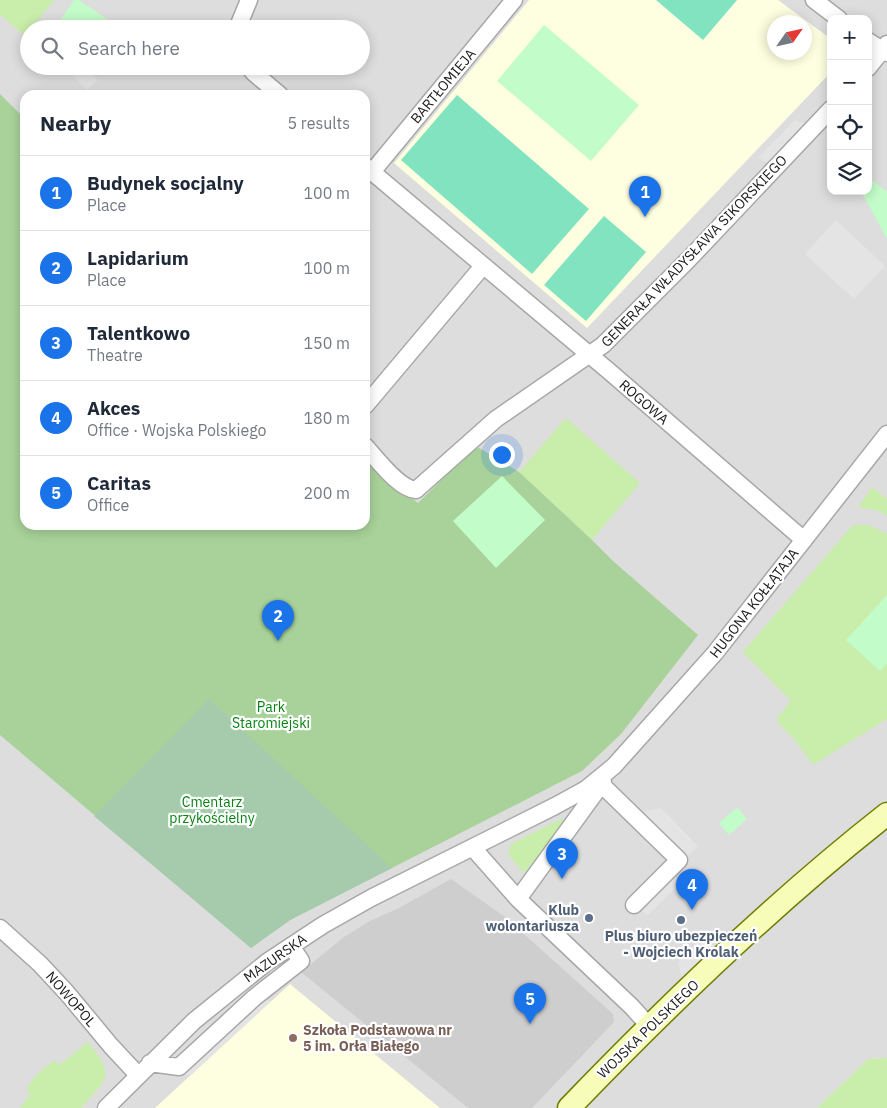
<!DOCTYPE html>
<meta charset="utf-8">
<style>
body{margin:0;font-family:"IBM Plex Sans",sans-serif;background:#f2f2f3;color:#1f2937}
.controls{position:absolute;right:15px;top:15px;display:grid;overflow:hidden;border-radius:10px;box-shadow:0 2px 12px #0003}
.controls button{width:45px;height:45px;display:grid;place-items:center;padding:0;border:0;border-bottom:1px solid #e0e1e3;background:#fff;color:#1f2937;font:25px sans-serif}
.compass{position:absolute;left:767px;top:15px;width:45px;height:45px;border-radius:50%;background:#fff;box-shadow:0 2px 12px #0003;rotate:56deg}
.you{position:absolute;left:501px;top:454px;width:18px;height:18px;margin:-12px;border:4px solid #fff;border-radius:50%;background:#1a73e8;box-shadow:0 0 0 8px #1a73e833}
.badge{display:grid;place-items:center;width:32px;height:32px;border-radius:50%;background:#1a73e8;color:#fff;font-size:16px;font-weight:700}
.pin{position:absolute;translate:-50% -41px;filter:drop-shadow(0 1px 2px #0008)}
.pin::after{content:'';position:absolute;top:26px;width:18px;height:15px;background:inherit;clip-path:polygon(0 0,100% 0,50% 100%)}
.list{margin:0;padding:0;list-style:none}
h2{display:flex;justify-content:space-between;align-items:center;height:65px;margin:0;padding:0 20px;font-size:21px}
h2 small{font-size:16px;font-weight:400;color:#747a83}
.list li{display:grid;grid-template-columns:32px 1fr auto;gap:15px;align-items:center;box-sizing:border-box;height:75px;padding:0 20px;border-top:1px solid #e0e1e3}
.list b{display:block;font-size:19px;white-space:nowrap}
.list p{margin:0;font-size:16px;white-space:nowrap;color:#747a83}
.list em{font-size:16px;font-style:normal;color:#747a83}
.icon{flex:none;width:28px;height:28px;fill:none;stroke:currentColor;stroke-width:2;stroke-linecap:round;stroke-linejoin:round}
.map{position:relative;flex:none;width:887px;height:1108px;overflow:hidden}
.search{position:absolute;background:#fff;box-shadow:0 2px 12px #0003;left:20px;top:20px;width:350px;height:55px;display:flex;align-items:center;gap:12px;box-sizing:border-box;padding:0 18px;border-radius:28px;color:#747a83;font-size:19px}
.panel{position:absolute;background:#fff;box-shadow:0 2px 12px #0003;left:20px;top:90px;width:350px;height:440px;border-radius:15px}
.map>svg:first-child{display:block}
.residential{fill:#dedddd;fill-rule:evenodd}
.education{fill:#feffe0;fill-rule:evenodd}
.religious{fill:#cecece}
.grass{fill:#c9edaa}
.forest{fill:#a8d299}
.cemetery{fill:#a6cbac}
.park{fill:#c2fcc8}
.pitch{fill:#81e3bf}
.parking{fill:#e4e4e4}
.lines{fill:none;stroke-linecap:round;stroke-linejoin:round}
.street-casing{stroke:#a7a7a7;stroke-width:19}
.secondary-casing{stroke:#6d7d00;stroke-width:25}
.street{stroke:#fff;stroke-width:16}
.secondary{stroke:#f7fcb8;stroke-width:22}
.service-dot{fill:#5c6f8a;stroke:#fff;stroke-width:2}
.education-dot{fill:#8d6e63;stroke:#fff;stroke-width:2}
.labels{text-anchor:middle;stroke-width:4.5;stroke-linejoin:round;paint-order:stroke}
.street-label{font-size:14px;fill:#202020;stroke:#fff}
.park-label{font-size:14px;fill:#078414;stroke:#fff}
.service-label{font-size:14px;font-weight:bold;fill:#4e5e75;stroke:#fff;text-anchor:end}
.education-label{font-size:14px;font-weight:bold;fill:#785e54;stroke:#fff;text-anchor:start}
</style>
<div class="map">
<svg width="887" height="1108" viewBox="0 0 887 1108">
<rect width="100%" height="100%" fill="#f1ede6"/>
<path class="residential" d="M 0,0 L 887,0 L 887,804 L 559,1108 L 0,1108 ZM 831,19 L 868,19 L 868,191 L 831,191 ZM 774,22 L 804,22 L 804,52 L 774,52 ZM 29,29 L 361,29 L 361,66 L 29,66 ZM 25,95 L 365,95 L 365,525 L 25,525 Z
M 887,821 L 887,1058 L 868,1059 L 817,1108 L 584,1108 L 751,939 Z"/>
<path class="education" d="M 529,0 L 778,0 L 831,39 L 831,72 L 587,328 L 394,163 ZM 774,22 L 804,22 L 804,52 L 774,52 Z
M 290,984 L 440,1108 L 155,1108 Z"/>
<path class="religious" d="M 451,879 L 505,917 L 613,1014 L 614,1022 L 532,1108 L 468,1108 L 301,972 L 344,937 L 370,921 L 399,908 Z"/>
<path class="grass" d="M 0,0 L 54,0 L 31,29 L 29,29 L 25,36 L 0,15 Z
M 566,418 L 640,483 L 592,540 L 519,472 Z
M 872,487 L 887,499 L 887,516 L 879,511 L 858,507 Z
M 853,525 L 869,525 L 887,534 L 887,719 L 813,765 L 794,739 L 779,724 L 777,718 L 791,701 L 743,652 Z
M 561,819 L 565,820 L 564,823 L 525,872 L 523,872 L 508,854 L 511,844 Z
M 88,1042 C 116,1077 108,1077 81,1108 L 20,1108 L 31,1093 L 26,1089 L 38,1073 L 55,1060 L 59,1065 Z
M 887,1058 L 887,1108 L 817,1108 L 868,1059 Z"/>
<path class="forest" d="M 0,94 L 25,119 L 25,525 L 365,525 L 365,459 L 418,503 L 476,446 L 519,472 L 592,540 L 613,561 L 698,635 L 621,734 L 582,771 L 290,920 L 251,948 L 0,735 Z"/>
<path class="cemetery" d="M 209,699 L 392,868 L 290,920 L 251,948 L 94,816 Z"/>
<path class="park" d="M 74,0 L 79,0 L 121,29 L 59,29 L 56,27 Z
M 544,25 L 639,105 L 591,161 L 497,81 Z
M 868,177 L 887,192 L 887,239 L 861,191 L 868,191 Z
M 502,476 L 545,520 L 496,568 L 453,521 Z
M 887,595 L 887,663 L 880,671 L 846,640 Z
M 737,807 L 747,819 L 729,835 L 719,823 Z"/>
<path class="pitch" d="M 656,0 L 737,0 L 703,40 Z
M 457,95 L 589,209 L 532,274 L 401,160 Z
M 604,216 L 646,252 L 586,321 L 544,285 Z"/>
<path class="parking" d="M 62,66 L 84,66 L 98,80 L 87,90 Z
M 795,120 L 806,124 L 768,163 L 758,158 Z
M 836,220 L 885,266 L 854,299 L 805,254 Z
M 661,808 L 698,846 L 674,870 L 679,885 L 647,916 L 629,897 L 667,858 L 639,813 Z
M 708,932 L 714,947 L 682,978 L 678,962 Z
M 255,999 L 271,1001 L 191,1075 L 174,1073 Z"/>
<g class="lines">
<defs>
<path id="street" d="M 814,0 L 839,19
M 237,29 L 249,0
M 868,41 L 887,53
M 248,66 L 254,73 L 280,95
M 868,68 L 887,44
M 365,166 L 610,372 L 804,540
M 372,172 L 514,0
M 365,406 L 483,266
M 365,446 C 377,459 399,489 416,490 L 496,419 L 603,345 L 689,259 L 831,109
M 601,784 L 679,860 L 634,905
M 473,848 L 518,899 L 632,1007 L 650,1027
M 518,899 L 603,782
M 0,928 L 40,964 L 67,993 L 111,1046 L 138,1075
M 150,1063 L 179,1067 L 255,997 L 301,961 L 291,946
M 106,1108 L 194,1021 L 267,962 L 323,925 L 371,898 L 555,806 L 586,789 L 614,766 L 715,653 L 887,434"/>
<path id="secondary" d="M 569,1108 C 668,1005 775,902 887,814"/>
</defs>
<use href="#street" class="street-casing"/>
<use href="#secondary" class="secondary-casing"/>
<use href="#street" class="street"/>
<use href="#secondary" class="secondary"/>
</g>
<g class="service-dot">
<circle cx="589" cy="918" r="5"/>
<circle cx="681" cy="920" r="5"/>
</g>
<circle class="education-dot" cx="293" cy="1038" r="5"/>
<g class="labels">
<g class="street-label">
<text transform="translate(443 86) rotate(-50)" y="5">BARTŁOMIEJA</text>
<text transform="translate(694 251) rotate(-46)" y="5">GENERAŁA WŁADYSŁAWA SIKORSKIEGO</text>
<text transform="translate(644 402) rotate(41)" y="5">ROGOWA</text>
<text transform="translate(754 603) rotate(-52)" y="5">HUGONA KOŁŁĄTAJA</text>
<text transform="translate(275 958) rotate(-35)" y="5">MAZURSKA</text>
<text transform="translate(71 999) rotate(49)" y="5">NOWOPOL</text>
<text transform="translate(648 1029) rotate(-44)" y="5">WOJSKA POLSKIEGO</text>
</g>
<g class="park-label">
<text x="271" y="712">Park<tspan x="271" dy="16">Staromiejski</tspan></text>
<text x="212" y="807">Cmentarz<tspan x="212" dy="16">przykościelny</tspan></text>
</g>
<g class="service-label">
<text x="579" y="915">Klub<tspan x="579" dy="16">wolontariusza</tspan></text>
<text x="681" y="941" text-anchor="middle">Plus biuro ubezpieczeń<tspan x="681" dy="16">- Wojciech Krolak</tspan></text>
</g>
<g class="education-label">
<text x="303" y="1035">Szkoła Podstawowa nr<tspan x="303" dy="16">5 im. Orła Białego</tspan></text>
</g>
</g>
</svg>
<div class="controls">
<button>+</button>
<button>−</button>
<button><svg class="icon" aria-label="locate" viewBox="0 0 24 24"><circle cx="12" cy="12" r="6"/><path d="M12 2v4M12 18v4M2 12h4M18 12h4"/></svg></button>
<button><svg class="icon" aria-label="layers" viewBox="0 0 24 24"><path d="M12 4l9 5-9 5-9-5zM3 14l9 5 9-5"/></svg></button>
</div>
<svg class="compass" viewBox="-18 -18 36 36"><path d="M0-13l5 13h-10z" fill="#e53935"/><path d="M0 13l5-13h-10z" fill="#747a83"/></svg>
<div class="you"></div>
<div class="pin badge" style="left:645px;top:217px">1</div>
<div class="pin badge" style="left:278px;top:641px">2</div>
<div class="pin badge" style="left:562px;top:879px">3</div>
<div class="pin badge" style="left:692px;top:910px">4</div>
<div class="pin badge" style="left:530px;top:1024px">5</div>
<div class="search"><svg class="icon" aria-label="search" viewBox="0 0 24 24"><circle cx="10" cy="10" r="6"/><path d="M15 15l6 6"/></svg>Search here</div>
<section class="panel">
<h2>Nearby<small>5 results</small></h2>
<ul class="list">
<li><span class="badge">1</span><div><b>Budynek socjalny</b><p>Place</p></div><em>100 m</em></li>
<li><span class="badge">2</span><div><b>Lapidarium</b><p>Place</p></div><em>100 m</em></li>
<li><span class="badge">3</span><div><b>Talentkowo</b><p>Theatre</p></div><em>150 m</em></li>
<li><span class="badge">4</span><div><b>Akces</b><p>Office · Wojska Polskiego</p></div><em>180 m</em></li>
<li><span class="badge">5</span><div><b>Caritas</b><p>Office</p></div><em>200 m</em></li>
</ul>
</section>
</div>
